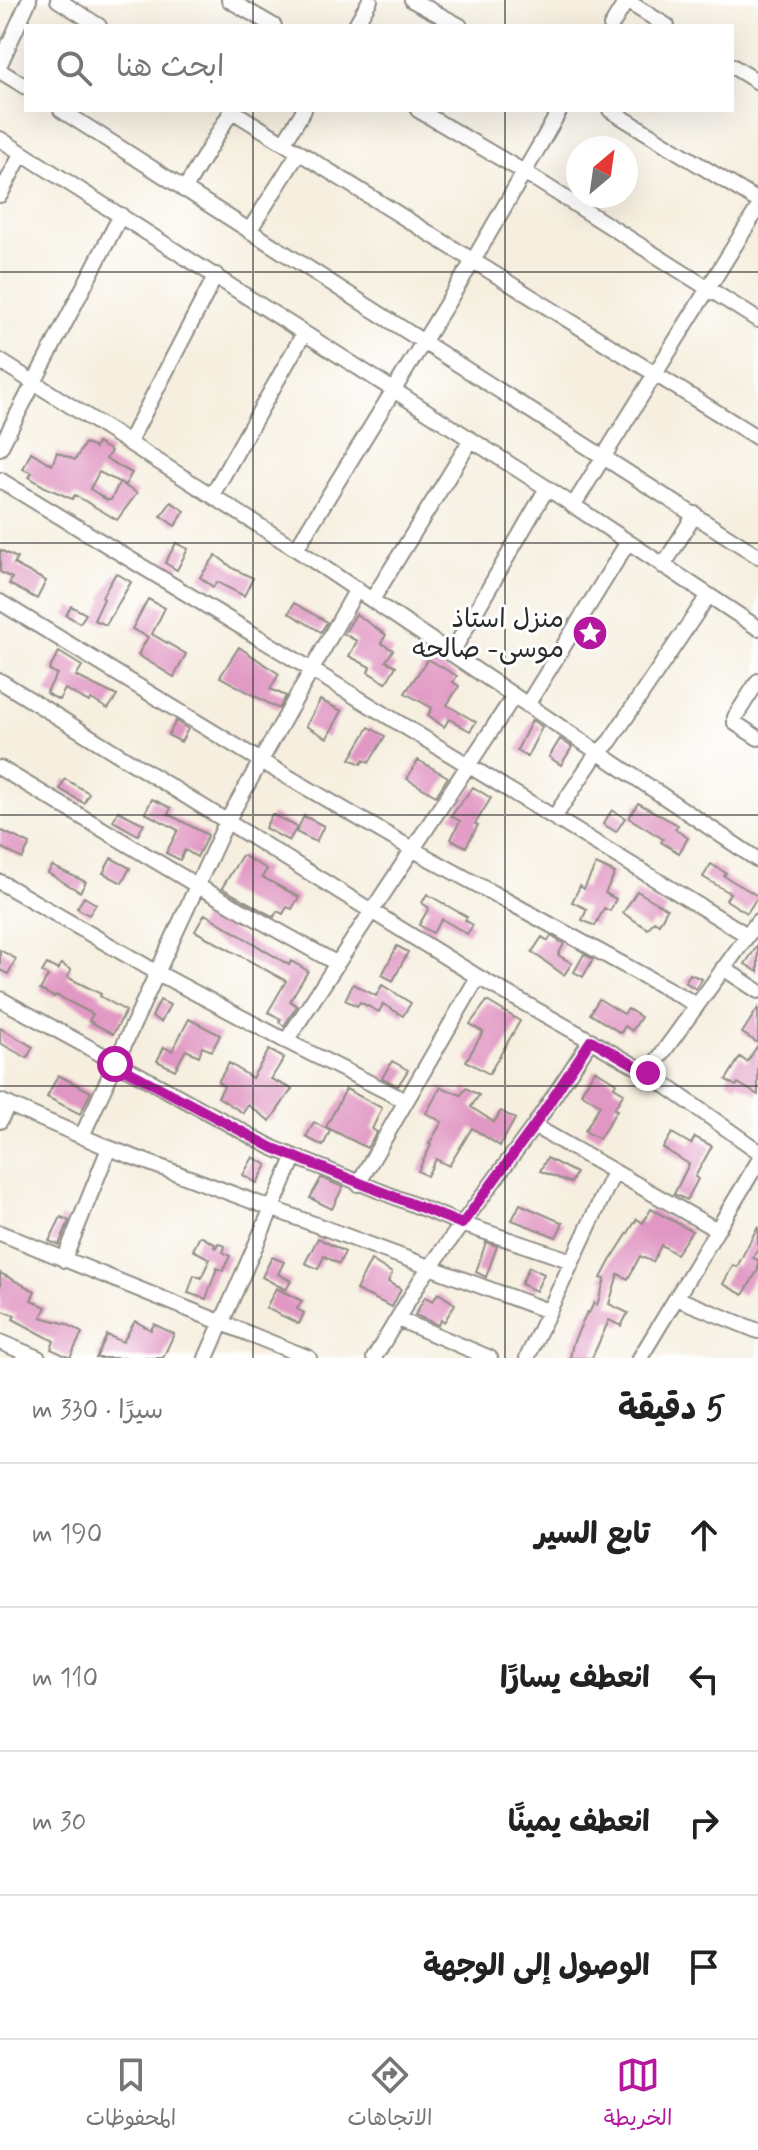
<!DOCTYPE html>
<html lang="ar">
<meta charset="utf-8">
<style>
body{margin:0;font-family:Mynerve,"Playpen Sans Arabic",sans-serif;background:#f6f6f6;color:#222;direction:rtl}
.compass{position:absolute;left:566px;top:136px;width:72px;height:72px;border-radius:50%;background:#fff;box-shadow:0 8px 32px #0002;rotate:29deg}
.stop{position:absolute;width:24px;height:24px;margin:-18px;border:6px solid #b5179e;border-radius:50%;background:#fff}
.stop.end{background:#b5179e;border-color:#fff;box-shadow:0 2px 8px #0008}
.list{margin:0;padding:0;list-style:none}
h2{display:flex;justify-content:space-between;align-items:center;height:104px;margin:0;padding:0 32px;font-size:34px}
h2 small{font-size:26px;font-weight:400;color:#767676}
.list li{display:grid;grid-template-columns:52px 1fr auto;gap:24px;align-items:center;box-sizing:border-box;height:144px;padding:0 32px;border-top:2px solid #e0e0e0}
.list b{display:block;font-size:30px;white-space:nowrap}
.list em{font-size:26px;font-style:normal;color:#767676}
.icon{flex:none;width:44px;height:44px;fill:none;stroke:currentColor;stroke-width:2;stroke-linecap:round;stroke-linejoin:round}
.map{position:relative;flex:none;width:758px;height:1358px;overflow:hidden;direction:ltr}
.search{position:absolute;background:#fff;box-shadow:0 8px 32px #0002;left:24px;right:24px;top:24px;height:88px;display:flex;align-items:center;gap:20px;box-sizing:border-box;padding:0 28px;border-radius:0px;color:#767676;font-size:30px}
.sheet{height:680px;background:#fff}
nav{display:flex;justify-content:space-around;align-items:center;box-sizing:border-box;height:112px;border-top:2px solid #e0e0e0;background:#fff;font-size:22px;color:#767676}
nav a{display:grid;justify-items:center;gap:4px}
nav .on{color:#b5179e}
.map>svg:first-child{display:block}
.building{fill:#e197c3}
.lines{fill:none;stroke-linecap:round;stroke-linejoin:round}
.minor-casing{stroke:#908d85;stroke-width:18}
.minor{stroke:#fff;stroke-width:14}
.route{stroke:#b5179e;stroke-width:10}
.grid{fill:none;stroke:#2b2b2b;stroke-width:2;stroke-opacity:0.55}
.labels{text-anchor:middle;stroke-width:6;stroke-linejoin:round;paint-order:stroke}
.poi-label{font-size:26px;fill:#2b2b2b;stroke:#fff;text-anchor:end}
</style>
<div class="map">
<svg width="758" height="1358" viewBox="0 0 758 1358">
<rect width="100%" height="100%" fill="#fff"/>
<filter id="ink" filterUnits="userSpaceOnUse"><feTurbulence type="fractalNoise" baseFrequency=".0125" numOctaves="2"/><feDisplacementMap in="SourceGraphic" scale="16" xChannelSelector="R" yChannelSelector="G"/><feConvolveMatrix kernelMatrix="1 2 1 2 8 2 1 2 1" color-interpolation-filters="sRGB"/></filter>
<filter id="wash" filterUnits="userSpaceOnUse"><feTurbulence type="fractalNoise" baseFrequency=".006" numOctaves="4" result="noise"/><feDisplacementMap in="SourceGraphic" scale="32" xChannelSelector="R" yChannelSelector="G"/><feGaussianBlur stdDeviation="1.8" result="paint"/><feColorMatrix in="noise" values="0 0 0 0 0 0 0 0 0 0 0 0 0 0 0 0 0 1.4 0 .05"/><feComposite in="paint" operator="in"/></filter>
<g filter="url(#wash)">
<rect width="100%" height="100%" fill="#f6efdf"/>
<g id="blocks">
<path class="building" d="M 85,443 L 95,448 L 97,443 L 111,451 L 106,459 L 132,473 L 125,485 L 99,472 L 90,489 L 107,500 L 111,500 L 119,483 L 137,493 L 117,520 L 75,495 L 72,499 L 45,487 L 29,477 L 32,473 L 23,469 L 31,452 L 52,465 L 57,452 L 75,460 Z
M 171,502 L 185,511 L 175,526 L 161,516 Z
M 176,543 L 188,549 L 177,570 L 165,563 Z
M 0,550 L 17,558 L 14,564 L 46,581 L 37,599 L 9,584 L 12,578 L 0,572 Z
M 216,555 L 234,569 L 253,578 L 244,596 L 217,582 L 213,587 L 200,577 Z
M 116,573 L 131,582 L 106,625 L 94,620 L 104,599 L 102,597 Z
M 148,599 L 165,608 L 152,634 L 186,654 L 174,677 L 138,655 L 148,637 L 132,629 Z
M 294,603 L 327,622 L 321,632 L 289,613 Z
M 71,606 L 86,614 L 80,623 L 66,615 Z
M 356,614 L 386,635 L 381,643 L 393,650 L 386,661 L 396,666 L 386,683 L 368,672 L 370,667 L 349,656 L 357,641 L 344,634 Z
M 239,647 L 279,674 L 270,689 L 286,696 L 279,709 L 220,677 Z
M 59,652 L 82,666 L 76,676 L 117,696 L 108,709 L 91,699 L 89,702 L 65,689 L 59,700 L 46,693 L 57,674 L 49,670 Z
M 428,659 L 457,676 L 453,682 L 459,686 L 447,705 L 476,722 L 470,731 L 449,719 L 444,727 L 428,715 L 432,708 L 405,693 Z
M 320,700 L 342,711 L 327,738 L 306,726 Z
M 532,720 L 542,727 L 527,757 L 517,750 Z
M 176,721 L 188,729 L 181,742 L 168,735 Z
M 369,727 L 385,736 L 369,763 L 364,760 L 361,764 L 350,759 Z
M 560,739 L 572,747 L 561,765 L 549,757 Z
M 418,760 L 448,777 L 436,796 L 407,779 Z
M 65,779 L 89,793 L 84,803 L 60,789 Z
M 473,787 L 491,798 L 475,824 L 478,825 L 466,847 L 451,839 L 460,821 L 451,816 Z
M 152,799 L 171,808 L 168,814 L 208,835 L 197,857 L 185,850 L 180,860 L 166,853 L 178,830 L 145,813 Z
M 638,803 L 678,825 L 675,829 L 688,838 L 679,853 L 661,842 L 663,839 L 629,818 Z
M 612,810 L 625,818 L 616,832 L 603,824 Z
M 118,811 L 144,824 L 138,835 L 113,821 Z
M 272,814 L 297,827 L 289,841 L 265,828 Z
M 304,816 L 324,826 L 316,842 L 296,832 Z
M 0,830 L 30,844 L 22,859 L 0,847 Z
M 242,855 L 267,869 L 262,877 L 299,897 L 292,909 L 287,907 L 283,914 L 277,911 L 274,917 L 222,888 Z
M 111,858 L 130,868 L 122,883 L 103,873 Z
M 596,864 L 615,873 L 605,893 L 616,899 L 610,911 L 604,908 L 595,926 L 582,920 L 587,909 L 572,902 L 580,886 L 584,889 Z
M 711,864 L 726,873 L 724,876 L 758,896 L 747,913 L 726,900 L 730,893 L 703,877 Z
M 52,866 L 86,882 L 80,892 L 48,873 Z
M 637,891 L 667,909 L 659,924 L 654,921 L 648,929 L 623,913 Z
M 427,894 L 467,917 L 465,920 L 473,925 L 467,934 L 442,919 L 433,933 L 419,925 L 429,908 L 422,903 Z
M 84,897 L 96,904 L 89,915 L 77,908 Z
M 205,914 L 289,965 L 291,961 L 308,971 L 290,1001 L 297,1006 L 284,1026 L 279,1022 L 281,1019 L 268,1012 L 286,981 L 195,931 Z
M 551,936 L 564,944 L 558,955 L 572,963 L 564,975 L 532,952 L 542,937 L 548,941 Z
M 758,945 L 758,972 L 745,964 Z
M 397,946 L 408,952 L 393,981 L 382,975 Z
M 0,950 L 16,959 L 8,974 L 0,970 Z
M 584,954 L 593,959 L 583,977 L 574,972 Z
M 47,964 L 58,970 L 61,964 L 71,970 L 67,977 L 101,994 L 100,996 L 126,1011 L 113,1034 L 89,1021 L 93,1014 L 56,995 L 54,997 L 40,990 L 48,976 L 42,972 Z
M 690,974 L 702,979 L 696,989 L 685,982 Z
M 353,984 L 376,996 L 382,985 L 411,1003 L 403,1016 L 383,1004 L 379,1012 L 360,1002 L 357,1006 L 345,1000 Z
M 599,999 L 624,1014 L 628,1009 L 641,1017 L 632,1031 L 625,1026 L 621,1033 L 590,1014 Z
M 160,1000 L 170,1005 L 161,1022 L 152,1017 Z
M 487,1001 L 520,1021 L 489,1074 L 466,1061 L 483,1032 L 470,1024 Z
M 758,1008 L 758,1043 L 742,1033 Z
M 189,1019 L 220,1035 L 212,1051 L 202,1047 L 199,1056 L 186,1050 L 175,1070 L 157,1061 L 164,1047 L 172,1051 Z
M 0,1028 L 33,1047 L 27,1058 L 0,1043 Z
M 758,1045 L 758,1095 L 738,1083 L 736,1086 L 726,1080 L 740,1057 L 747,1062 Z
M 269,1050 L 284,1058 L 271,1079 L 292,1089 L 270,1121 L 248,1105 L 243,1113 L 218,1097 L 224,1086 L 218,1082 L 229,1063 L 252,1078 Z
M 392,1061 L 408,1070 L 398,1086 L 382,1078 Z
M 595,1070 L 616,1083 L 614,1087 L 624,1093 L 614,1109 L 617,1110 L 599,1139 L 585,1131 L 600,1105 L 581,1093 Z
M 58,1075 L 91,1092 L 80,1114 L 47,1097 Z
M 441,1087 L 461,1095 L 466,1088 L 479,1095 L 471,1107 L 494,1122 L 501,1111 L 515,1119 L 500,1146 L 472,1128 L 449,1166 L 436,1159 L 427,1176 L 418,1171 L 431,1145 L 429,1144 L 442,1122 L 426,1113 Z
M 346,1089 L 382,1108 L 372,1129 L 377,1132 L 367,1148 L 326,1127 Z
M 314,1122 L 330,1131 L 323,1146 L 306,1137 Z
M 672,1133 L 691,1144 L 695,1137 L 712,1146 L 695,1177 L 698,1179 L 687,1200 L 674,1194 L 689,1164 L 663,1148 Z
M 253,1157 L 267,1165 L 257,1183 L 243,1175 Z
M 547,1158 L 576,1173 L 571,1183 L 540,1171 Z
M 321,1178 L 343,1187 L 332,1209 L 310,1198 Z
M 520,1204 L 563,1223 L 556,1237 L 512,1220 Z
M 651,1209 L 692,1231 L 676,1254 L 661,1245 L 653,1262 L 640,1256 L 628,1279 L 618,1274 L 609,1304 L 628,1313 L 621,1326 L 609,1320 L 592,1358 L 570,1358 L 573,1343 L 587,1312 L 589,1313 L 594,1303 L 597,1305 L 605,1279 L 601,1278 L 610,1261 L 637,1219 L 643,1223 Z
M 61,1217 L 69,1221 L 59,1245 L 49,1241 Z
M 758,1226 L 758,1249 L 753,1258 L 758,1260 L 758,1270 L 743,1295 L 723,1284 L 733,1265 L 737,1267 Z
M 200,1236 L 215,1244 L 214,1247 L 216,1248 L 218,1243 L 225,1246 L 223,1252 L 230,1256 L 223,1271 L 217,1268 L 206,1299 L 188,1293 L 194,1275 L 201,1278 L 210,1259 L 193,1250 Z
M 318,1238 L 345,1252 L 339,1264 L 324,1256 L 318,1269 L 305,1263 Z
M 486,1242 L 497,1246 L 486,1277 L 476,1272 Z
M 272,1257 L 284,1262 L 278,1274 L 291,1281 L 286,1290 L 262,1277 Z
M 371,1260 L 392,1273 L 388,1282 L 401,1289 L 392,1307 L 356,1290 Z
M 529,1267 L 544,1274 L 536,1291 L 521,1284 Z
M 0,1273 L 35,1291 L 31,1300 L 46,1307 L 41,1317 L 67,1324 L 82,1333 L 70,1358 L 51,1349 L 54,1341 L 13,1319 L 15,1315 L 0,1310 Z
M 276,1288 L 302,1301 L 297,1309 L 304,1313 L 299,1324 L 266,1308 Z
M 438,1293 L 455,1304 L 444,1322 L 441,1320 L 438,1325 L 415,1315 L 425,1297 L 433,1301 Z
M 135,1321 L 151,1330 L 154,1324 L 174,1334 L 163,1358 L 96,1358 L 107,1335 L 123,1342 Z"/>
</g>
</g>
<g filter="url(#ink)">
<use href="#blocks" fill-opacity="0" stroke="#908d85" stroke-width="2"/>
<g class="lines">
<defs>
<path id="minor" d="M 58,0 L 99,26
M 229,0 L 274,26
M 412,0 L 460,26
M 625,0 L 667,26
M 355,26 L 370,0
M 611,26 L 627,0
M 0,64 L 29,0
M 732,66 L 758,82
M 0,71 L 26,87
M 61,110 L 758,556
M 231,110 L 758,438
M 418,110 L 524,172 L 758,320
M 610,110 L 758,201
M 0,139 L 547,488 L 758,628
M 284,142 L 304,110
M 184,190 L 232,110
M 0,195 L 22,153
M 249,231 L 299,152
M 0,361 L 296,549 L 758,860
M 129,442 L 216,275
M 0,448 L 121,215
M 0,480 L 747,935
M 212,495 L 304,333
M 573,506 L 758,208
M 296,549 L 473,261 L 560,110
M 663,566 L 695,514
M 372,600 L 471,440
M 0,602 L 259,760 L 412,849 L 697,1005
M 451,654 L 547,488
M 0,681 L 478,977 L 648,1073 L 758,921
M 758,681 L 735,717 L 735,723 L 758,738
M 527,705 L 628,542
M 0,768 L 196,885 L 336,963
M 555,816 L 593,759 L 610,741 L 708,596
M 0,882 L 156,972 L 286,1041 L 514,696
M 723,968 L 758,991
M 0,999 L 273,1148 L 462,1224 L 572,1261
M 286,1041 L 406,1101
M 648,1073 L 758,1151
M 0,1101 L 109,1148 L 548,1311
M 0,1121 L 8,1104
M 534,1126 L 717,1230
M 82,1136 L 226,823 L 357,589
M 358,1184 L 478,977
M 0,1233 L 309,1358
M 64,1260 L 109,1148
M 676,1298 L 758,1331
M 398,1319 L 490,1358
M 0,1342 L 38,1358
M 206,1358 L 294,1158
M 374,1358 L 420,1281 L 534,1126 L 591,1040
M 527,1358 L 614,1172
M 640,1358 L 758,1162"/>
</defs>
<use href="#minor" class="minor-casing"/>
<use href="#minor" class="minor"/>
</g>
</g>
<g class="lines" filter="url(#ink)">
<path class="route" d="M 115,1064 L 273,1148 L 462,1224 L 534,1126 L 591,1040 L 648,1073"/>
</g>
<path class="grid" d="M 253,0 L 253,26M 505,0 L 505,26M 253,110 L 253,1358M 505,110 L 505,1358M 0,272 L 758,272M 0,543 L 758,543M 0,815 L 758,815M 0,1086 L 758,1086"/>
<defs>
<symbol id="sight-disc" viewBox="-11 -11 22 22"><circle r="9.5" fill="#b5179e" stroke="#fff"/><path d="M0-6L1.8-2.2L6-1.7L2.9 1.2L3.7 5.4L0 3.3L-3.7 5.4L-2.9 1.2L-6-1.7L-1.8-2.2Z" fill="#fff"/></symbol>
</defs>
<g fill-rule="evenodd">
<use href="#sight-disc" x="570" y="613" width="40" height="40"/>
</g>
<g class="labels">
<g class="poi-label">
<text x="564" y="627">منزل استاذ<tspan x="564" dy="30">موسى- صالحه</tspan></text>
</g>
</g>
</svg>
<svg class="compass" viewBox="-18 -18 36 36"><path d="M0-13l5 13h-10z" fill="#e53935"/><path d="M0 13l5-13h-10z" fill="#767676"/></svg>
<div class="stop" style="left:115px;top:1064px"></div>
<div class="stop end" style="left:648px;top:1073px"></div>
<div class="search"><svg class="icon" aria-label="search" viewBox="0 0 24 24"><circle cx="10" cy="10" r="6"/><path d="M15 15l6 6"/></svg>ابحث هنا</div>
</div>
<section class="sheet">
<h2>5 دقيقة<small>سيرًا · 330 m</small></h2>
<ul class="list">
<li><svg class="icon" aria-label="ahead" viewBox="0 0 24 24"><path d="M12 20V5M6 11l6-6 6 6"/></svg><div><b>تابع السير</b></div><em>190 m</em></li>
<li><svg class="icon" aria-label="left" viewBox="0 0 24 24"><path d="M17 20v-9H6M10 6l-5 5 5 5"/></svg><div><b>انعطف يسارًا</b></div><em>110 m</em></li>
<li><svg class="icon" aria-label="right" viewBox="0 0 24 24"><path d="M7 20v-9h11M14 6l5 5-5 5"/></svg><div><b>انعطف يمينًا</b></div><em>30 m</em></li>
<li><svg class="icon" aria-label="arrive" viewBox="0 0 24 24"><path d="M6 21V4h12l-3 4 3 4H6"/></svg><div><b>الوصول إلى الوجهة</b></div></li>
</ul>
</section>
<nav>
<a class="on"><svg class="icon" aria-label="map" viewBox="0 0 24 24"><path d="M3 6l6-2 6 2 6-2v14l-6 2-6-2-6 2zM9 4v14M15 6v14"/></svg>الخريطة</a>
<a><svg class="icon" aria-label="directions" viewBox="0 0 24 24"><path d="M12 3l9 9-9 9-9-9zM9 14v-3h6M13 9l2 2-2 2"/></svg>الاتجاهات</a>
<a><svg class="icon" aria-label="saved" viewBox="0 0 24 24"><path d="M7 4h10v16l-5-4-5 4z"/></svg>المحفوظات</a>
</nav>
